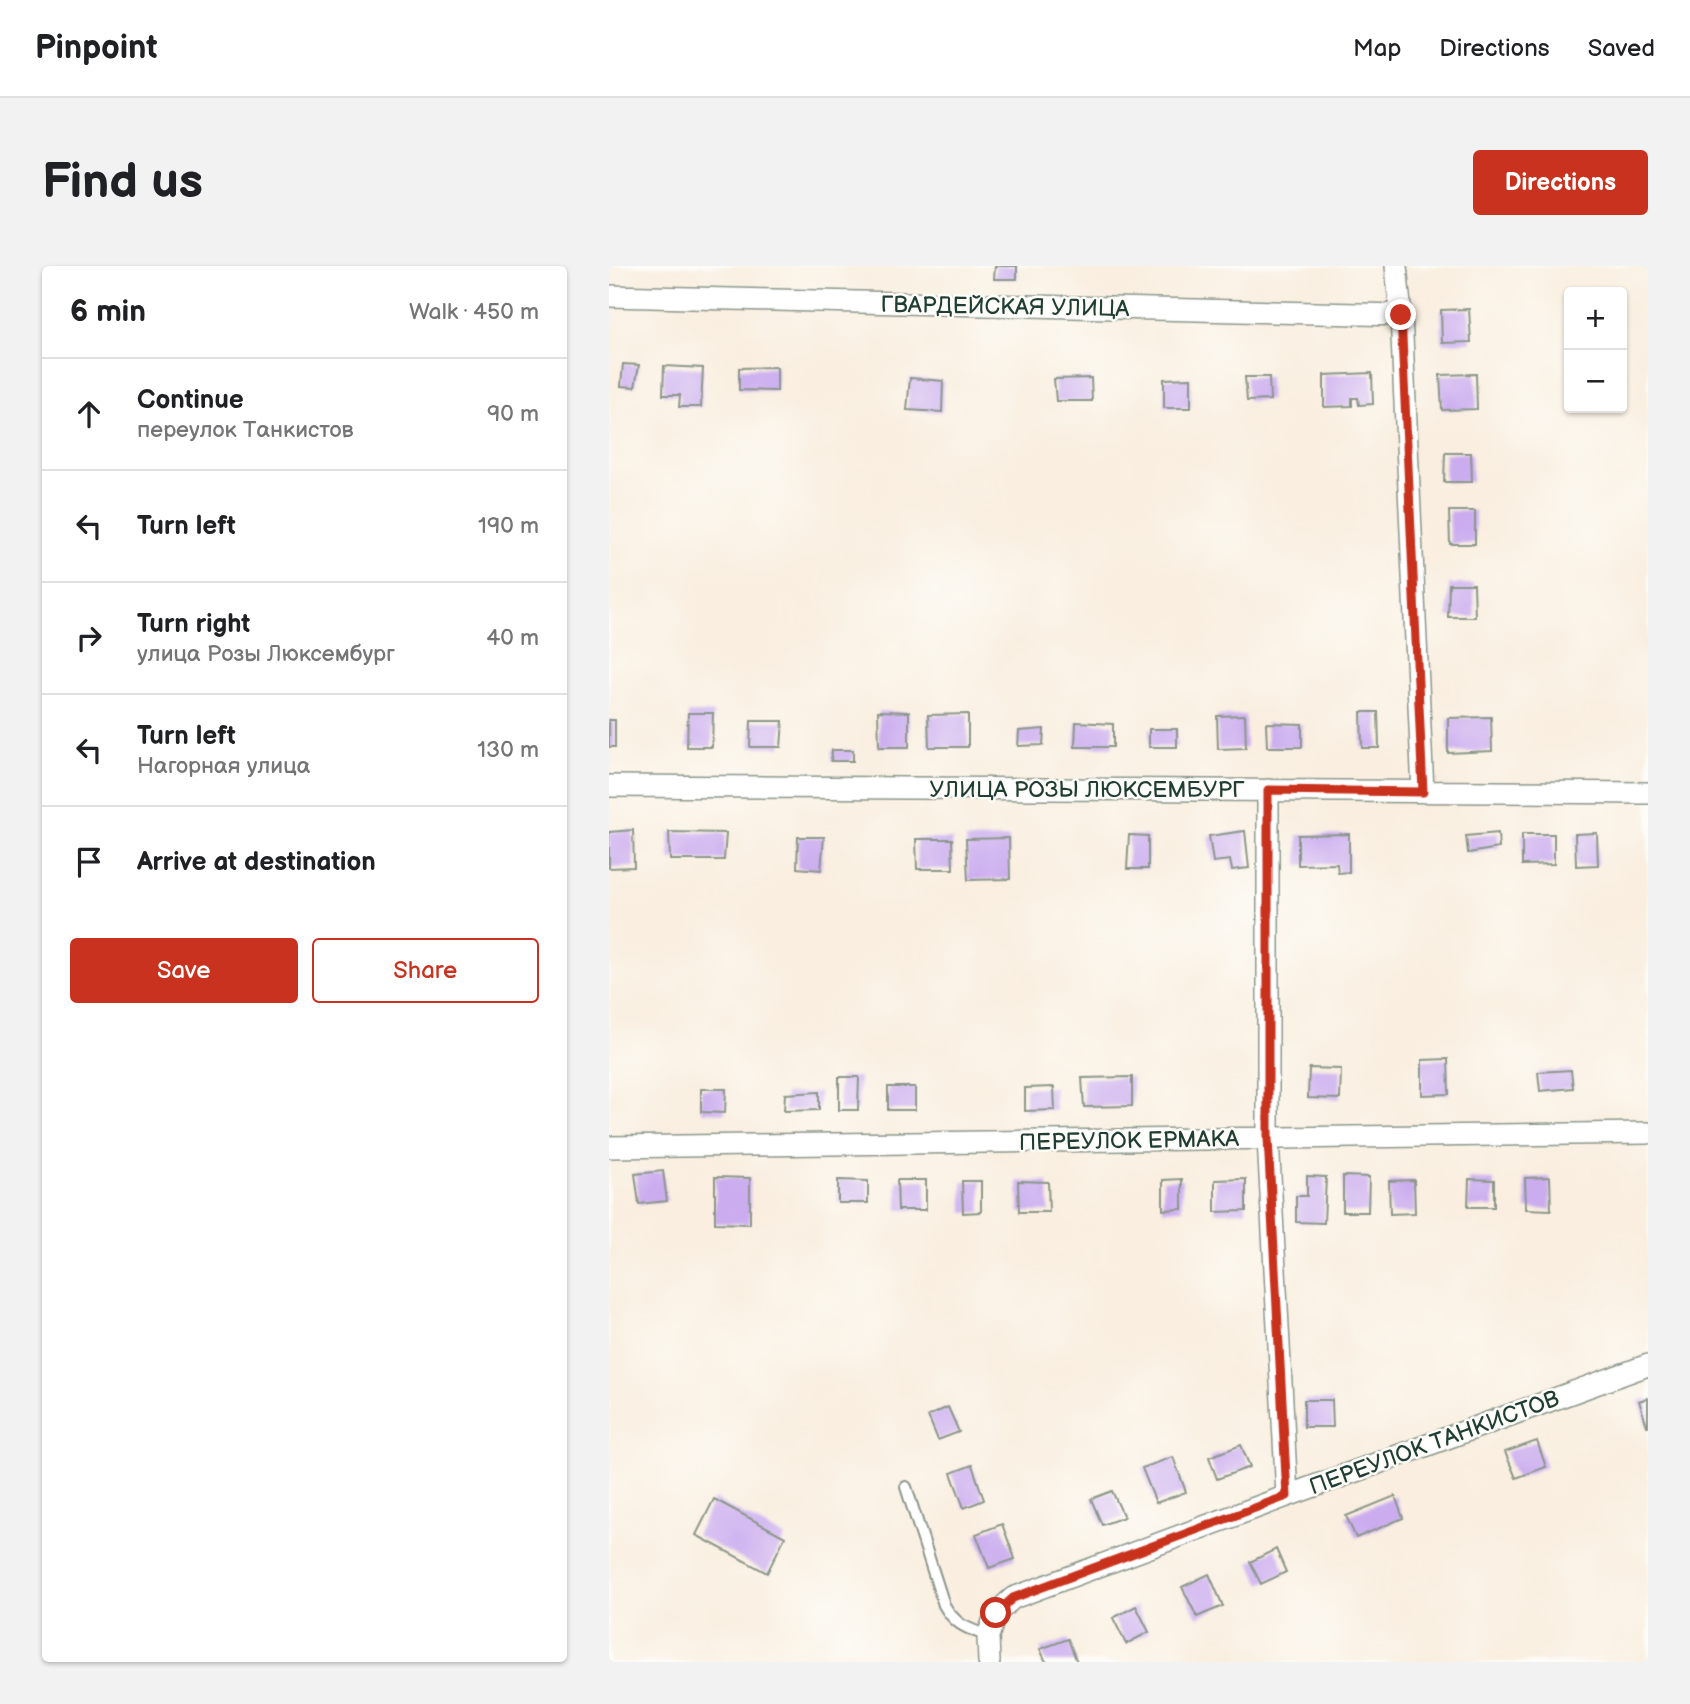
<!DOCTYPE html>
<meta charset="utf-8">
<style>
body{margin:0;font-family:"Balsamiq Sans",sans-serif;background:#f2f2f2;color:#202124}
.controls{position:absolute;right:21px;top:21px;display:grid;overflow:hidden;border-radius:7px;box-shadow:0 2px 5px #0004}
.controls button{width:63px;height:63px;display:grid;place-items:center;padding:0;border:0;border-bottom:2px solid #e0e0e0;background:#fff;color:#202124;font:35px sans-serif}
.stop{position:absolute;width:21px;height:21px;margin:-16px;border:5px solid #c8321e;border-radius:50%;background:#fff}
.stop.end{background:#c8321e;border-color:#fff;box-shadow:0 2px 7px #0008}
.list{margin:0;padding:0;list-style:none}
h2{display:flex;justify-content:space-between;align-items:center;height:91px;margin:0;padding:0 28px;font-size:30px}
h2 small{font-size:23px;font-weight:400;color:#757577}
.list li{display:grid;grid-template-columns:46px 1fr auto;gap:21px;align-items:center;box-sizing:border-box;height:112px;padding:0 28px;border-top:2px solid #e0e0e0}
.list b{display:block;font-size:26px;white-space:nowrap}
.list p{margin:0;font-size:23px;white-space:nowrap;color:#757577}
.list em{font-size:23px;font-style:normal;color:#757577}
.actions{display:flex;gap:14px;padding:21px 28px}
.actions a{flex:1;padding:16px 0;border:2px solid #c8321e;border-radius:7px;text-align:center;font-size:24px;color:#c8321e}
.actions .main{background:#c8321e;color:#fff}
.icon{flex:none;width:38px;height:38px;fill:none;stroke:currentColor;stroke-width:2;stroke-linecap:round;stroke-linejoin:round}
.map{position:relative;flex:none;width:1039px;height:1396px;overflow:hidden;border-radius:7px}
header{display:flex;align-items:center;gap:42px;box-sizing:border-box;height:98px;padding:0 35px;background:#fff;border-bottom:2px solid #e0e0e0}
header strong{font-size:33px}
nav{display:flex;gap:38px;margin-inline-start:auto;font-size:24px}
.intro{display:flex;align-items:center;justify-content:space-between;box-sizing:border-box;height:168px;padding:0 42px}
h1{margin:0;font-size:49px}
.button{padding:18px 32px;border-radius:7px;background:#c8321e;color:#fff;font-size:24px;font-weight:700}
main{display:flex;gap:42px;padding:0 42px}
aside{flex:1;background:#fff;border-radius:7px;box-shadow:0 2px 5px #0004}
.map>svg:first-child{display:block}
.building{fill:#cbadef}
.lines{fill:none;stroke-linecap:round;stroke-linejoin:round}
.service-casing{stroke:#8c968a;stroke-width:14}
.minor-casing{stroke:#8c968a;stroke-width:24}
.service{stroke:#fff;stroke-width:10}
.minor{stroke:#fff;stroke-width:21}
.route{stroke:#c8321e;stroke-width:9}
.labels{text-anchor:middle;stroke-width:5;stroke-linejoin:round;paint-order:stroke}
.street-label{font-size:23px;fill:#1f3d34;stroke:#fdfcf7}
</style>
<header>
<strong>Pinpoint</strong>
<nav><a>Map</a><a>Directions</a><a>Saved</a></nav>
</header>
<div class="intro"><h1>Find us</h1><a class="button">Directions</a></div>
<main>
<aside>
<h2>6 min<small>Walk · 450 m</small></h2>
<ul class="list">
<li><svg class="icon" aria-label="ahead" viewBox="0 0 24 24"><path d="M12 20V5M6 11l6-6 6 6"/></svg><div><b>Continue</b><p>переулок Танкистов</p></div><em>90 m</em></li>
<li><svg class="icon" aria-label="left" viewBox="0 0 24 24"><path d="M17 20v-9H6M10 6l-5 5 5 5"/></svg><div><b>Turn left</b></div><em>190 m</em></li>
<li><svg class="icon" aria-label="right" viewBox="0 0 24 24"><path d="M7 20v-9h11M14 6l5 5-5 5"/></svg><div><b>Turn right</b><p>улица Розы Люксембург</p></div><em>40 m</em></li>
<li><svg class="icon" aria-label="left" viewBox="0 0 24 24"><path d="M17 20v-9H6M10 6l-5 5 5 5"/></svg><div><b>Turn left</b><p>Нагорная улица</p></div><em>130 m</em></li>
<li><svg class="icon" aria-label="arrive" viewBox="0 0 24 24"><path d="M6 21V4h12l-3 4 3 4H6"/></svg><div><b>Arrive at destination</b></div></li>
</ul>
<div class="actions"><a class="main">Save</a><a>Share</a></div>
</aside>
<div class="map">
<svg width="1039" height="1396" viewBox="0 0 1039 1396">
<rect width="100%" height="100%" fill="#fdfcf7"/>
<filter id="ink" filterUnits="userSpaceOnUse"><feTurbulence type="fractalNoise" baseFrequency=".0143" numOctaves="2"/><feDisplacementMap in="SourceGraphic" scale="14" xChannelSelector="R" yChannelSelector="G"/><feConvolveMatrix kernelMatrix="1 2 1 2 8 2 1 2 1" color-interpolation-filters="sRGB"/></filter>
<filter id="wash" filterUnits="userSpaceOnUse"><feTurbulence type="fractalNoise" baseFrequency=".00686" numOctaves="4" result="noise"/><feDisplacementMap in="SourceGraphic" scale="28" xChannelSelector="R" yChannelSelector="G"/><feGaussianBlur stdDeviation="1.57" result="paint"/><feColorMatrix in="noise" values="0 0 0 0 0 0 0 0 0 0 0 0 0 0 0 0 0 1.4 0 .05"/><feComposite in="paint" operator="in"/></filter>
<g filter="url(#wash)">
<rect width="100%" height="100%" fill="#f9eedf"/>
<g id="blocks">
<path class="building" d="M 386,0 L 408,0 L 408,13 L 385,13 Z
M 860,43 L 862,76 L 833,77 L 832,44 Z
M 14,98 L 30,99 L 26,121 L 12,120 Z
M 55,100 L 94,102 L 92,141 L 70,141 L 71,129 L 54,129 Z
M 168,101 L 168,125 L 130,124 L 130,102 Z
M 763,107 L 764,138 L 750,139 L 749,132 L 743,132 L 743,140 L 715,141 L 715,109 Z
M 867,108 L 868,143 L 833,144 L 831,109 Z
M 636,111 L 660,111 L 661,134 L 638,135 Z
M 301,112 L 334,115 L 333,146 L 298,144 Z
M 482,112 L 483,135 L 447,135 L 445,113 Z
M 582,112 L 582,142 L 555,142 L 555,113 Z
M 836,187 L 862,187 L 863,216 L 835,216 Z
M 840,245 L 866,245 L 866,278 L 841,278 Z
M 840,318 L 865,318 L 866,351 L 839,351 Z
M 269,445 L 300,446 L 300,481 L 270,481 Z
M 752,446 L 769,446 L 770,482 L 753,482 Z
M 79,447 L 104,447 L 103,481 L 78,481 Z
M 359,448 L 359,481 L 320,481 L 319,449 Z
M 636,449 L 637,482 L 609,483 L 608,450 Z
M 882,451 L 883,485 L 839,487 L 839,452 Z
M 0,454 L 6,454 L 6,481 L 0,481 Z
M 142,455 L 174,455 L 172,481 L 141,481 Z
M 467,456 L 504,458 L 504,481 L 466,481 Z
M 657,457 L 693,458 L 693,481 L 658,481 Z
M 435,463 L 434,479 L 409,480 L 410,465 Z
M 540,463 L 568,463 L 568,481 L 540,481 Z
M 223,484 L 244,484 L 244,495 L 222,495 Z
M 24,564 L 25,601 L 0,602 L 0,566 Z
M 636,565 L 640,602 L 623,604 L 621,594 L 604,596 L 600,570 Z
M 60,566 L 117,567 L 115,594 L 61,594 Z
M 889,567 L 890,582 L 859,587 L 857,570 Z
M 988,567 L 989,599 L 967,600 L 966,568 Z
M 740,568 L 740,606 L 729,607 L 728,598 L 689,599 L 689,569 Z
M 913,568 L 945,568 L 945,598 L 913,599 Z
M 520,569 L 539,570 L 539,603 L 518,603 Z
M 189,571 L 215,571 L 212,604 L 188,602 Z
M 400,572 L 401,613 L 359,614 L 357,573 Z
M 307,573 L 343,573 L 344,603 L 308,603 Z
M 839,793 L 840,828 L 813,829 L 813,794 Z
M 700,802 L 732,803 L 731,833 L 699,832 Z
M 962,804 L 964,822 L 931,825 L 929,806 Z
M 230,811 L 250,811 L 249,844 L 230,844 Z
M 523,811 L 523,840 L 475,841 L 473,812 Z
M 279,821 L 306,821 L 306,844 L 279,844 Z
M 445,821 L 446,844 L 416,845 L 416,822 Z
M 92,823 L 117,823 L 116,847 L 92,846 Z
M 210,826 L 210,844 L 175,845 L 176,828 Z
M 54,905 L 58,935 L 30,938 L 26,908 Z
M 698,910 L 717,911 L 715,957 L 687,956 L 687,930 L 698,930 Z
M 734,910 L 760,911 L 759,946 L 734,946 Z
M 106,911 L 141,912 L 141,958 L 106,957 Z
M 941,911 L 942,944 L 917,943 L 916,912 Z
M 573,913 L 573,943 L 554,944 L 554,914 Z
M 637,913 L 637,945 L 606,946 L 606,914 Z
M 860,913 L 885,914 L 885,941 L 859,941 Z
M 229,914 L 259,915 L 259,937 L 229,937 Z
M 288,914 L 317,914 L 317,944 L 289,944 Z
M 805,914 L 806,947 L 781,948 L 780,915 Z
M 353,915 L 372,915 L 372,946 L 354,947 Z
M 409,915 L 439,916 L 440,946 L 410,946 Z
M 1039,1132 L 1039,1160 L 1038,1160 L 1030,1135 Z
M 695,1134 L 723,1134 L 724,1161 L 695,1161 Z
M 339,1141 L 350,1166 L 329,1174 L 319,1150 Z
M 928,1175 L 937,1201 L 907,1212 L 896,1186 Z
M 632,1179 L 641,1201 L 608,1213 L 600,1191 Z
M 564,1191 L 577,1226 L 547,1237 L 533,1202 Z
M 363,1199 L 375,1234 L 355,1242 L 342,1207 Z
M 503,1225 L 515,1251 L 493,1259 L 482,1233 Z
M 786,1230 L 794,1252 L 747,1272 L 737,1250 Z
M 105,1233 L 176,1271 L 158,1307 L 87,1269 Z
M 393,1258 L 406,1293 L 380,1302 L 367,1268 Z
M 667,1283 L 677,1306 L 652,1318 L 641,1296 Z
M 600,1308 L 614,1340 L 588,1351 L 573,1321 Z
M 527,1340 L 540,1366 L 517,1378 L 504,1352 Z
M 459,1373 L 468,1396 L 437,1396 L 431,1383 Z"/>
</g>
</g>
<g filter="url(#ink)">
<use href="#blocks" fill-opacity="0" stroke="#8c968a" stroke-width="2"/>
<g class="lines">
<defs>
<path id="service" d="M 297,1221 L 335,1339 C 347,1360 358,1362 379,1370"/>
<path id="minor" d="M 787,0 L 792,49 L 814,526
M 0,30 L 792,49
M 0,520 L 1039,527
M 659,524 L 659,872 L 678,1230
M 0,881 L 1039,867
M 380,1396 L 379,1370 L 387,1347 L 404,1332 L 678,1230 L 1039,1099"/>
</defs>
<use href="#service" class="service-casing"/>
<use href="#minor" class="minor-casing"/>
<use href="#service" class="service"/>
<use href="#minor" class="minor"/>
</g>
</g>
<g class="lines" filter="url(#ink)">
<path class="route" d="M 387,1347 L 404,1332 L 678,1230 L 659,872 L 659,524 L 814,526 L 792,49"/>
</g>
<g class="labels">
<g class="street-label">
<text transform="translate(396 40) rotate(1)" y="8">ГВАРДЕЙСКАЯ УЛИЦА</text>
<text x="478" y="531">УЛИЦА РОЗЫ ЛЮКСЕМБУРГ</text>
<text transform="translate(520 874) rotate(-1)" y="8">ПЕРЕУЛОК ЕРМАКА</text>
<text transform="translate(825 1176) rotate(-20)" y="8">ПЕРЕУЛОК ТАНКИСТОВ</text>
</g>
</g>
</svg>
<div class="controls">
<button>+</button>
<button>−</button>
</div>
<div class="stop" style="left:387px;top:1347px"></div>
<div class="stop end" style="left:792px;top:49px"></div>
</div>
</main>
